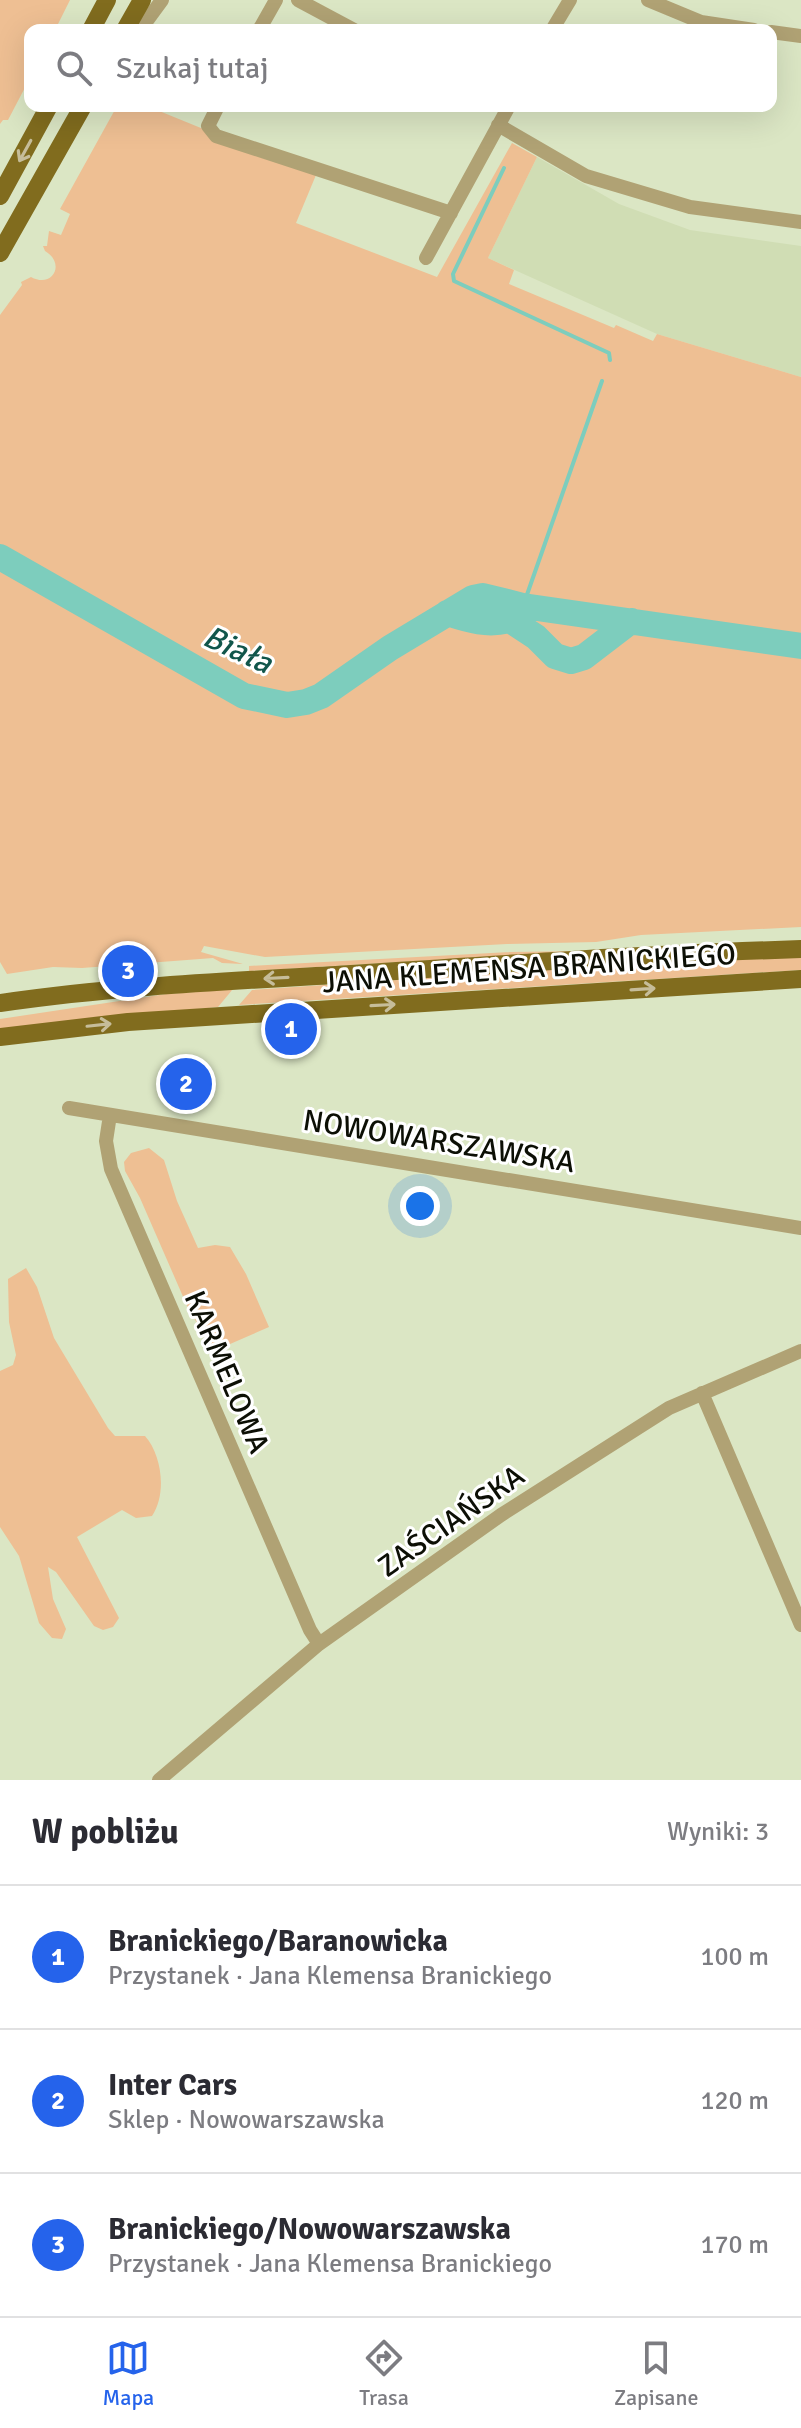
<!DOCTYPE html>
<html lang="pl">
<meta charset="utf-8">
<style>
body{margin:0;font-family:Signika,sans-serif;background:#f2f2f3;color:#2b2b33}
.you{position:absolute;left:420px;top:1206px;width:28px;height:28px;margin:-20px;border:6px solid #fff;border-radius:50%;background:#1a73e8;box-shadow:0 0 0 12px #1a73e833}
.badge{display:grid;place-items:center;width:52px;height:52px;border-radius:50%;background:#2563eb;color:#fff;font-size:26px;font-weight:700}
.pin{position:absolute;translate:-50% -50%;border:4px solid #fff;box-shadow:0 2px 8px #0006}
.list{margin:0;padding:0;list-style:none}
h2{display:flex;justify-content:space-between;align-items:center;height:104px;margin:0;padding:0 32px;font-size:34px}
h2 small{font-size:26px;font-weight:400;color:#7c7c81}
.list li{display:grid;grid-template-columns:52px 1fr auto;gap:24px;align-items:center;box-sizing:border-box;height:144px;padding:0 32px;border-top:2px solid #e1e1e2}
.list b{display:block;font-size:30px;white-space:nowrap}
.list p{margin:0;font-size:26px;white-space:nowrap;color:#7c7c81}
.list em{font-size:26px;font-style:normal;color:#7c7c81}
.icon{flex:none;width:44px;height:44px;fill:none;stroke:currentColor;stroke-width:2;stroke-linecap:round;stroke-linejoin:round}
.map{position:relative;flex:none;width:801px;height:1780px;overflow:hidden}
.search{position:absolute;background:#fff;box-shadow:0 8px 32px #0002;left:24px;right:24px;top:24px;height:88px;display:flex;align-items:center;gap:20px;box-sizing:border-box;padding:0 28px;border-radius:16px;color:#7c7c81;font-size:30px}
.sheet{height:536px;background:#fff}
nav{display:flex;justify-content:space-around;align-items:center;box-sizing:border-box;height:112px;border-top:2px solid #e1e1e2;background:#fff;font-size:22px;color:#7c7c81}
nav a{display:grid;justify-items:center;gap:4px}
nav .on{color:#2563eb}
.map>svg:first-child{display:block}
.built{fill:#d0ddb4}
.green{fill:#eebf93}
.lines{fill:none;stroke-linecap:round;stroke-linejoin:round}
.stream{stroke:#7dcdbd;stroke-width:4}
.river{stroke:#7dcdbd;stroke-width:26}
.minor{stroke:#b0a274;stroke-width:14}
.major{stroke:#816c1e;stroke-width:18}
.oneway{stroke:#c6bd9a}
.labels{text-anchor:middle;stroke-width:6;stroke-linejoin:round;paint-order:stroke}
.street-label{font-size:30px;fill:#0c0f05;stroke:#fff}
.water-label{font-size:32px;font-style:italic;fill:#11564b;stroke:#fff}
</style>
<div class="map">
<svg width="801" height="1780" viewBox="0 0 801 1780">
<rect width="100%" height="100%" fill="#dbe6c4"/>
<path class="built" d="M 537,157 L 619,204 L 690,230 L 801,246 L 801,377 L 657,334 L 488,258 Z"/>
<path class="green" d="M 0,0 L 70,0 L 55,30 L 30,30 L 30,78 L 8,120 L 3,120 L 0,124 Z
M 117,106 L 147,106 L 316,175 L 296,223 L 437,277 L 512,143 L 537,157 L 488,258 L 514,270 L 509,284 L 614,328 L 616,325 L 653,341 L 657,334 L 801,377 L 801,927 L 641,935 L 596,942 L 507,944 L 265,957 L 204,946 L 201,952 L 243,964 L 222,963 L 213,958 L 82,968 L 53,967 L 7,974 L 0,962 L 0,315 L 22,285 L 21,282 L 31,277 C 53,289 66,263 45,251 L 43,246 L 47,246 L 49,231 L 61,235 L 70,214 L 60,209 Z
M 584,951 L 249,971 L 249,966 L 510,952 Z
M 801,957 L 801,970 L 239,1005 L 252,990 L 671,961 Z
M 233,989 L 218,1007 L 0,1029 L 0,1019 L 166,994 Z
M 149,1148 L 164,1160 L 177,1201 L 198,1248 L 215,1245 L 230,1247 L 246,1274 L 269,1327 L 214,1351 L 188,1308 L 140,1198 L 125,1171 L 124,1162 L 131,1153 Z
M 26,1268 L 37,1287 L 54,1338 L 108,1428 L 115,1436 L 145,1436 C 162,1455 167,1494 152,1516 L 136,1518 L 122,1510 L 77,1537 L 119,1618 L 113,1627 L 103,1630 L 94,1626 L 56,1572 L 48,1567 L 53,1599 L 66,1629 L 62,1639 L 52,1638 L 39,1623 L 19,1556 L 0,1527 L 0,1371 L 13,1365 L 16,1355 L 9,1322 L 8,1279 Z"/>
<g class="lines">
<path class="stream" d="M 504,168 L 453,274 L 454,281 L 609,353 L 610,360
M 523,606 L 602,381"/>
<path class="river" d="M 0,557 L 244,696 L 287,705 L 306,702 L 321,696 L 390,648 L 473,598 L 483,596 L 523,606 L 801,646
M 447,613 C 469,620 487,626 510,620 L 536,637 L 555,656 L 571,661 L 584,657 L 631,621"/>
<path class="minor" d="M 298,0 L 354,30
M 648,0 L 701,22 L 754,30
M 140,30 L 162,0
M 259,30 L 276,0
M 552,30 L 570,0
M 771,32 L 801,36
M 218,106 L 208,126 L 216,136 L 451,213
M 498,125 L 586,176 L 690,207 L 801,222
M 426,258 L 509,106
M 69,1108 L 801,1228
M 110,1115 L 106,1141 L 111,1169 L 310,1630 L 319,1644
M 702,1393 L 801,1625
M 159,1780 L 319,1644 L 501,1515 L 669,1408 L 801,1351"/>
<path class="major" d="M 91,30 L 107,0
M 125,30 L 142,0
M 0,196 L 49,106
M 0,253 L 83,106
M 0,1003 C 116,986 234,981 351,974 C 501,964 651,954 801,949
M 0,1037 L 128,1022 L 801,979"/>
</g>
<defs><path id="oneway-shaft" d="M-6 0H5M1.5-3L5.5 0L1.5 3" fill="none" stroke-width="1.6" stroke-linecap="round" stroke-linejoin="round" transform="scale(2)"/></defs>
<g class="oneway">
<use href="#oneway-shaft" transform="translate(25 151) rotate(119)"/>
<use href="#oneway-shaft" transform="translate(276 978) rotate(177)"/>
<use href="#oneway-shaft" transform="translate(643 989) rotate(-4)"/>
<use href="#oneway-shaft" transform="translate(383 1005) rotate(-3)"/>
<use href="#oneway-shaft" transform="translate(99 1025) rotate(-6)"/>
</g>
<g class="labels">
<g class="street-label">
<text transform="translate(529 968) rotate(-4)" y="10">JANA KLEMENSA BRANICKIEGO</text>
<text transform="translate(439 1141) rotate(9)" y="10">NOWOWARSZAWSKA</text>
<text transform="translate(227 1372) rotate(67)" y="10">KARMELOWA</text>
<text transform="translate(451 1521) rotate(-35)" y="10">ZAŚCIAŃSKA</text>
</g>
<g class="water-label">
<text transform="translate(238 649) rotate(25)" y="11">Biała</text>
</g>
</g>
</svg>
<div class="you"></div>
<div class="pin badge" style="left:291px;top:1029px">1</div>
<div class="pin badge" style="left:186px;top:1084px">2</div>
<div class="pin badge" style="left:128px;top:971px">3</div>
<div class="search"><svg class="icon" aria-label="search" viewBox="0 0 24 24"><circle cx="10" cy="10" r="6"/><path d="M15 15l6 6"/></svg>Szukaj tutaj</div>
</div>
<section class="sheet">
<h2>W pobliżu<small>Wyniki: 3</small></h2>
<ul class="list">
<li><span class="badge">1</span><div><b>Branickiego/Baranowicka</b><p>Przystanek · Jana Klemensa Branickiego</p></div><em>100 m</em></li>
<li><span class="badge">2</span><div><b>Inter Cars</b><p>Sklep · Nowowarszawska</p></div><em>120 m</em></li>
<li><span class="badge">3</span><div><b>Branickiego/Nowowarszawska</b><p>Przystanek · Jana Klemensa Branickiego</p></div><em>170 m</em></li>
</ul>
</section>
<nav>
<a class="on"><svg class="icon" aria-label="map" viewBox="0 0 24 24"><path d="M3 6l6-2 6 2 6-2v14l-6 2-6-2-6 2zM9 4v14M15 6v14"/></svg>Mapa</a>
<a><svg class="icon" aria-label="directions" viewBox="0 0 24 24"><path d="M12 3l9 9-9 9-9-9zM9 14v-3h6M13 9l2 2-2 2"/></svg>Trasa</a>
<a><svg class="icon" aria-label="saved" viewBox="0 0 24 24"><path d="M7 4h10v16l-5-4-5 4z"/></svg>Zapisane</a>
</nav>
